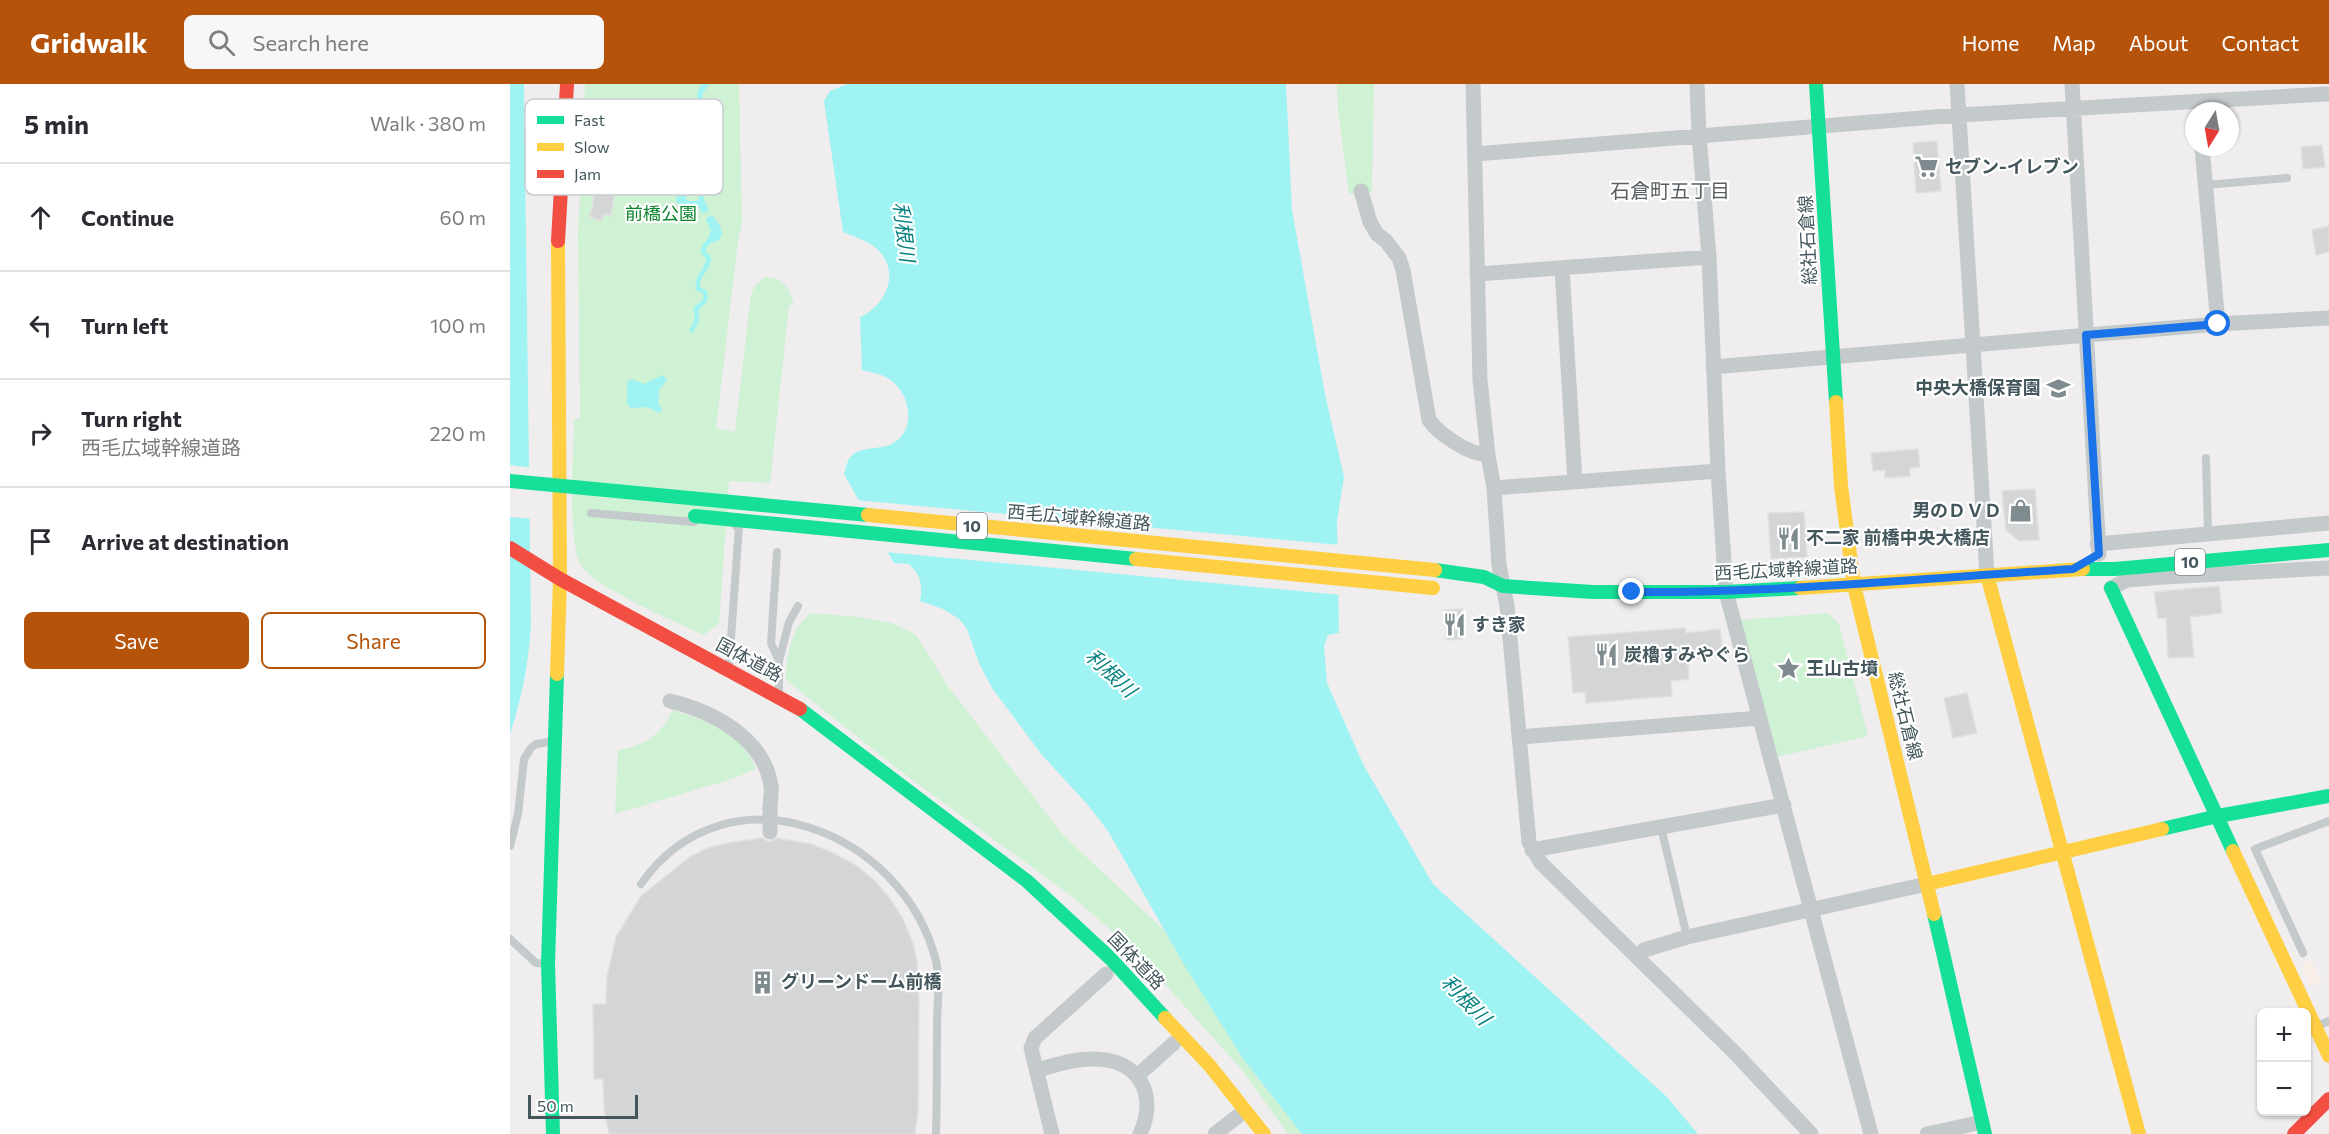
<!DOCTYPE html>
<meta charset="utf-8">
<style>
body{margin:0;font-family:Commissioner,"Noto Sans JP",sans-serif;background:#f7f7f7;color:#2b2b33}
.controls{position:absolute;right:18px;bottom:18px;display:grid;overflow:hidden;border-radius:9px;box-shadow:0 2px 4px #0004}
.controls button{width:54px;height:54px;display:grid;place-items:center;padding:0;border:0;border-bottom:2px solid #e1e1e2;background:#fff;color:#2b2b33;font:30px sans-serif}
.compass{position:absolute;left:1675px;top:18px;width:54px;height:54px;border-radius:50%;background:#fff;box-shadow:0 2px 4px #0004;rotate:191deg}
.scale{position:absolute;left:18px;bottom:15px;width:110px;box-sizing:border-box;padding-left:6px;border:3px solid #43565c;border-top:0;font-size:16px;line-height:21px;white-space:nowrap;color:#43565c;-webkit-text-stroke:4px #fff;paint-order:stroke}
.stop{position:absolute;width:18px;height:18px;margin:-14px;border:4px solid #1a73e8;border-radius:50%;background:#fff}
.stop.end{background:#1a73e8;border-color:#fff;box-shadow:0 2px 6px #0008}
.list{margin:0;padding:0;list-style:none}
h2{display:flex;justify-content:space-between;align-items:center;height:78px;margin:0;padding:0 24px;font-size:26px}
h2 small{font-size:20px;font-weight:400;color:#7c7c81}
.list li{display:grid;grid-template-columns:39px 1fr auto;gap:18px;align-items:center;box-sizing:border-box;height:108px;padding:0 24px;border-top:2px solid #e1e1e2}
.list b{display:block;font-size:22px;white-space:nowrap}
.list p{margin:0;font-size:20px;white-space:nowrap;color:#7c7c81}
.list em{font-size:20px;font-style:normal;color:#7c7c81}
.actions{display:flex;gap:12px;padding:18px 24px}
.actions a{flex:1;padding:14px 0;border:2px solid #b45309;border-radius:9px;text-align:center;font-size:21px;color:#b45309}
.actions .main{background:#b45309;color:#fff}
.icon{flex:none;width:33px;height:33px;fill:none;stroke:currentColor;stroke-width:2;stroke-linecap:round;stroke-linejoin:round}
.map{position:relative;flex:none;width:1819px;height:1050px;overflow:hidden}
header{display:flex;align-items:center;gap:36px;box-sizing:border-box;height:84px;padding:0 30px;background:#b45309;color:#fff}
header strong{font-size:28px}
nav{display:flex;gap:33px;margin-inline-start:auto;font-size:21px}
.search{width:420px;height:54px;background:#f7f7f7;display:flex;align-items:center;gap:15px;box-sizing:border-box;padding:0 21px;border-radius:9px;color:#7c7c81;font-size:22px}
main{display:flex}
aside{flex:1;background:#fff}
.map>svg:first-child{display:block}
.commercial{fill:#f7efe7}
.green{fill:#cff1d4}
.water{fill:#9ff3f2}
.pier{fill:#efedee}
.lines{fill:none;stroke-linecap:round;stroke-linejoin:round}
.stream{stroke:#9ff3f2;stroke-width:4.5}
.building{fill:#d4d5d7;stroke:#e0e0e1;stroke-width:1.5}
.lane{stroke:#c4c9cb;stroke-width:8}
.street{stroke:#c4c9cb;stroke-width:15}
.fast{stroke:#16e098;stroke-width:14}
.slow{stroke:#ffcf43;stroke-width:14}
.jam{stroke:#f24e42;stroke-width:14}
.street-bridge{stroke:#c4c9cb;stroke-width:15}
.fast-bridge{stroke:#16e098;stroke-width:14}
.slow-bridge{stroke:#ffcf43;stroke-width:14}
.route{stroke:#1a73e8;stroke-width:8}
.labels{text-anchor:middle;stroke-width:4.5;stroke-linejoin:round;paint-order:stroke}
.shield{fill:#fff;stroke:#7b898d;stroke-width:1.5}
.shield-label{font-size:16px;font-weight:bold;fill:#43565c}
.poi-label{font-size:18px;font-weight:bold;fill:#43565c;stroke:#fff;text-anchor:start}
.park-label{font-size:18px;fill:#0c852e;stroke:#fff}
.street-label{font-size:18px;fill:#43565c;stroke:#fff}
.neighbourhood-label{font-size:20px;fill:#595f63;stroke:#fff}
.water-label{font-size:20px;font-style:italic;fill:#058281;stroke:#fff}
.key{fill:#fff;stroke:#c7ccce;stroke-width:1.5}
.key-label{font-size:16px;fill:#43565c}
</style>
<header>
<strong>Gridwalk</strong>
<div class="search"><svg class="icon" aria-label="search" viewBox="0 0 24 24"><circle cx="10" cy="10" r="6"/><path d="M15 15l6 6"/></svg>Search here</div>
<nav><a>Home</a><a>Map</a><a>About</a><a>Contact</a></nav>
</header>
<main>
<aside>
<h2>5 min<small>Walk · 380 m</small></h2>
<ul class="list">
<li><svg class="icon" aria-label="ahead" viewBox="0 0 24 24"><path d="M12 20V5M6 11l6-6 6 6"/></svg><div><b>Continue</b></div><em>60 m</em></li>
<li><svg class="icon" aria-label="left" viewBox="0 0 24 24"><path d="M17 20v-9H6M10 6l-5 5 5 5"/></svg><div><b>Turn left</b></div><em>100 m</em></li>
<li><svg class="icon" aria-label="right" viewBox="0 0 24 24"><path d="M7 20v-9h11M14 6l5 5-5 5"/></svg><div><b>Turn right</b><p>西毛広域幹線道路</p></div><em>220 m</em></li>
<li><svg class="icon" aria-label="arrive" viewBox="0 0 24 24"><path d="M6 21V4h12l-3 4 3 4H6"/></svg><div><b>Arrive at destination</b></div></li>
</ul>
<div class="actions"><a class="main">Save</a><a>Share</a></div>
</aside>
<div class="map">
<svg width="1819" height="1050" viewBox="0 0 1819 1050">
<rect width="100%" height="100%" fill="#efedee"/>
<path class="commercial" d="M 1802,876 L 1812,898 L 1800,903 L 1790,882 Z"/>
<path class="green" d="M 75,0 L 229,0 L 232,138 L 228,157 L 206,344 L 225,348 L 241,210 L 245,202 L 255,193 C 275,193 279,205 284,221 L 279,221 L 260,399 L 219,397 L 209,540 L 194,551 C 166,538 85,504 71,481 C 57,457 64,366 64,335 L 70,334 L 68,151 Z
M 827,0 L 864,0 L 862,108 L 839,110 L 828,27 Z
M 301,529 L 348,533 L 382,539 L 406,551 L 437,601 L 553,751 L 653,845 L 734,976 L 792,1050 L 778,1050 L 732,986 L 627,869 L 564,814 L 389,686 L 276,596 C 276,573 281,543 301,529 Z
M 1318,529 L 1329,540 L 1358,652 L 1267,673 L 1230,536 Z
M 162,626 C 195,636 233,649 246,685 L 222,695 L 105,730 L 108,666 C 134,662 152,651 162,626 Z"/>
<path class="water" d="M 0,0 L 14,0 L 21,539 C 19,578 12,613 0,650 Z
M 192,0 L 200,0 C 185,15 196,16 202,28 C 208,38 205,56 203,66 L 193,69 L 186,79 L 188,87 L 194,92 L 194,116 L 199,126 L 193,130 L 188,122 L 181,120 L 176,124 L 166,118 L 167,109 L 162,101 L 167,92 L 170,98 L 178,98 L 182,102 L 181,109 L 175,113 L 178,117 L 187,117 L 189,115 C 189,104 188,93 180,85 L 176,86 L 174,90 L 170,89 L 171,83 L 160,76 L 153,58 C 154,54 161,35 164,33 C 171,30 180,30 185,22 C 189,14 185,9 192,0 Z
M 338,0 L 776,0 L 782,126 L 815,310 L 834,393 L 827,437 L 829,549 L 818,551 L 814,562 L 817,599 L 854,682 L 923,800 L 1157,1013 L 1188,1050 L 792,1050 L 734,976 L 676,884 L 598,747 L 577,720 L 532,671 L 482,604 L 469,579 L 457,545 L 449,535 L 433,525 L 410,517 C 413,501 411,492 399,480 L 384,479 L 334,390 C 336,385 337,376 341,372 C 352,361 372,367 385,358 C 406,344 400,311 382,297 C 373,290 363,289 352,286 L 350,233 C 372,224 389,195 373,172 C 364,158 347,154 333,148 L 314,17 L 320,7 Z
M 202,131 L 210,142 L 212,151 L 209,156 L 199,160 L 197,157 L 201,147 L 196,135 Z
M 153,291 L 157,297 L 150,304 L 148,318 L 152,326 L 148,329 L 138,323 L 121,324 L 117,320 L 117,298 L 122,295 L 134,300 Z"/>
<path class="pier" d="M 0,381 L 22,384 L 23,435 L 0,433 Z
M 345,416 L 830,461 L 831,511 L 375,468 Z"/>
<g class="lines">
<path class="stream" d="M 182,246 L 187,236 L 186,224 C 192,219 198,218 195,208 L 188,205 C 186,191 198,186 199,174 L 193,168 L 194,163 L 198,158"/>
</g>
<path class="building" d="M 1427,57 L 1431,107 L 1406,109 L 1403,59 Z
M 1812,61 L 1815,83 L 1793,85 L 1791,63 Z
M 93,78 L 96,85 L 101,84 L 104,113 L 101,132 L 95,129 L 91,137 L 79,132 L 83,122 L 84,108 L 79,84 Z
M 1819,142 L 1819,168 L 1806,171 L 1802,146 Z
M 1408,365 L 1410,383 L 1400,384 L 1400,392 L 1375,394 L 1375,386 L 1363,387 L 1361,369 Z
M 1525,405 L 1529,456 L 1509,457 L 1496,446 L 1492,407 Z
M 1294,428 L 1297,473 L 1261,475 L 1258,429 Z
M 1709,502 L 1712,529 L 1680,533 L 1684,573 L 1658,574 L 1656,534 L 1648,534 L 1644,508 Z
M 952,525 L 952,555 L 936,556 L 935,526 Z
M 1175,544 L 1176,549 L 1210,545 L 1213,571 L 1178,576 L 1179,595 L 1161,597 L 1162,612 L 1076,619 L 1075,608 L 1063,609 L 1058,553 Z
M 1457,609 L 1467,649 L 1443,654 L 1434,614 Z
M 252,754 L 259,758 L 267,754 L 301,760 L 319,767 L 344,780 L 364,796 L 378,812 L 392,833 L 403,859 L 407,878 L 409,902 L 408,1028 L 405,1050 L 99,1050 L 94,1024 L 93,995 L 84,995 L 83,920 L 96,920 L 97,893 L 106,853 L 131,812 L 180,773 L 195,765 L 217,759 Z"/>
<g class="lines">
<path class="lane" d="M 1696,101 L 1777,94
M 1696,374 L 1698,449
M 81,429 L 184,438
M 267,468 L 261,559 L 269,577 L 269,611
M 269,577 L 279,538 L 288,522
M 219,582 L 229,442 L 226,442
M 1151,743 L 1177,853
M 0,762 L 8,730 L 14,675 L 21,664 L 26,660 L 45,657
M 131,800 C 217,677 393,746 426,877 C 430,895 428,917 427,936 C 427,974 427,1012 426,1050
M 0,855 L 26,879 L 37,880
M 1793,869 L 1745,765 L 1819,737
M 1807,942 L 1819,937"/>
<path class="street" d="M 963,0 L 970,296 L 978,371 L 984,404 L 989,481 L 997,522 L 1019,758 L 1031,779 L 1225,969 L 1301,1050
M 1187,0 L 1189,51 L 1199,173 L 1208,387 L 1216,508 L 1361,1050
M 1447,0 L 1477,491
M 1562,0 L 1589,470
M 1692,63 L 1708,240
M 965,70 L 1449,31 L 1817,10
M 851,107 L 860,138 L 867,150 L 876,157 L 889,174 L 893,186 L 919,336 C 930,351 958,370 978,371
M 1052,184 L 1065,398
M 967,190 L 1199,173
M 1203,283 L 1708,240 L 1819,234
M 984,404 L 1208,387
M 1587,460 L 1819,439
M 1601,504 L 1617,496 L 1654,493 L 1819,484
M 160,617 C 201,627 254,653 261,702 C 262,709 260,717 260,725
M 1009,653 L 1250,634
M 1022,766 L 1274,721
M 1128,873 L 1134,866 L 1177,853 L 1417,800
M 527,986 C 546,981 566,974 586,975 C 630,976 648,1012 630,1050
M 627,992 L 664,959
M 542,1050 L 521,964 L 525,954 L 596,890
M 705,1050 L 728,1032
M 1417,1050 L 1472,1038"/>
<path class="fast" d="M 1306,0 L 1326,318
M 1573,485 L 1605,485 L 1819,466
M 925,486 L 974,493 L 993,502 L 1083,508 L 1216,508 L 1290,504
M 1601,504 L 1723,767
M 290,625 L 517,797 L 601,875 L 655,934
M 1652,745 L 1708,732 L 1819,712
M 1424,830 L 1475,1050
M 43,1050 L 38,880 L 47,590"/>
<path class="slow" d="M 1326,318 L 1331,402 L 1344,501 L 1424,830
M 1477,491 L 1629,1050
M 1290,504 L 1573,485
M 47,590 L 50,495 L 48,157
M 1723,767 L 1819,972
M 1417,800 L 1652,745
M 655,934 L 700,982 L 754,1050"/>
<path class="jam" d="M 48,157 L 57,0
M 0,464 L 50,495 L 290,625
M 1784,1050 L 1819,1015"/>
<path class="street-bridge" d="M 260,725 L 260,748"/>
<path class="fast-bridge" d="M 0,397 L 358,431
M 185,432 L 626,475"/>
<path class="slow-bridge" d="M 358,431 L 925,486
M 626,475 L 923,504"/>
</g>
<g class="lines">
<path class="route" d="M 1122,508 C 1269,509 1416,494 1563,485 L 1589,470 L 1576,251 L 1708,240"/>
</g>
<defs>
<symbol id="supermarket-bare" viewBox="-9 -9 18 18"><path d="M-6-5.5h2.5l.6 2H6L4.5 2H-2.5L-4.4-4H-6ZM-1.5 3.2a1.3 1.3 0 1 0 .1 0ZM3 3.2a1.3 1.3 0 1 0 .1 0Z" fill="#7f8b8f" stroke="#fff" stroke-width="2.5" paint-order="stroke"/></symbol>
<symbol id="school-bare" viewBox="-9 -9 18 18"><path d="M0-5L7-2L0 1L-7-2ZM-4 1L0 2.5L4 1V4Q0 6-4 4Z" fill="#7f8b8f" stroke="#fff" stroke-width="2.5" paint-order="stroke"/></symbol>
<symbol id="shop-bare" viewBox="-9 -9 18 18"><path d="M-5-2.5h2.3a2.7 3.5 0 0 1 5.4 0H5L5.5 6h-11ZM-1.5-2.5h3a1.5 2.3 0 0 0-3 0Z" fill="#7f8b8f" stroke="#fff" stroke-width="2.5" paint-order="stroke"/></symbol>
<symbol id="restaurant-bare" viewBox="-9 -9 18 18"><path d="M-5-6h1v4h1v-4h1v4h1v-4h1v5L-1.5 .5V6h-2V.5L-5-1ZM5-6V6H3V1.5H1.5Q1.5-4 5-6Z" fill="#7f8b8f" stroke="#fff" stroke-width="2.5" paint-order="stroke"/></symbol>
<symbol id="sight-bare" viewBox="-9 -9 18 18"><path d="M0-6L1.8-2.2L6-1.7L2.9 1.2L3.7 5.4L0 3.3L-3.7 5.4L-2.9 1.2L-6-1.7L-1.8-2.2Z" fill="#7f8b8f" stroke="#fff" stroke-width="2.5" paint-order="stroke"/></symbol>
<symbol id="building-bare" viewBox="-9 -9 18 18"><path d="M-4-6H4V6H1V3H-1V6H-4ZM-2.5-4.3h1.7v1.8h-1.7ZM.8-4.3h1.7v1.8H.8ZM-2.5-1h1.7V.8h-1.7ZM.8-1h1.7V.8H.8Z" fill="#7f8b8f" stroke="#fff" stroke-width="2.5" paint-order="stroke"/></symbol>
</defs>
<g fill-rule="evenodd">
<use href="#supermarket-bare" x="1400" y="66" width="33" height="33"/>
<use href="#school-bare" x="1532" y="288" width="33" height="33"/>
<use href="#shop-bare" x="1494" y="410" width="33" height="33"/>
<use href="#restaurant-bare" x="1262" y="438" width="33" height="33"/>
<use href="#restaurant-bare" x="928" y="524" width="33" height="33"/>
<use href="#restaurant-bare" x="1080" y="554" width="33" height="33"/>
<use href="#sight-bare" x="1262" y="568" width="33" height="33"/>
<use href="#building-bare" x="236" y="882" width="33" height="33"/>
</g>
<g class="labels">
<g class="shield">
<rect x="447" y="429" width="30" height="26" rx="4.5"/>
<rect x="1665" y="465" width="30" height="26" rx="4.5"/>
</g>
<g class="shield-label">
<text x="462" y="448">10</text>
<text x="1680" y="484">10</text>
</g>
<g class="poi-label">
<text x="1435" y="89">セブン-イレブン</text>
<text x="1531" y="310" text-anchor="end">中央大橋保育園</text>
<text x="1492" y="433" text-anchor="end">男のＤＶＤ</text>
<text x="1296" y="460">不二家 前橋中央大橋店</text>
<text x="962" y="547">すき家</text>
<text x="1114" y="577">炭櫓すみやぐら</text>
<text x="1296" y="591">王山古墳</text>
<text x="271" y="904">グリーンドーム前橋</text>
</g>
<g class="park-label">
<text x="151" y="136">前橋公園</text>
</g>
<g class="street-label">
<text transform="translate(1298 156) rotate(-93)" y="6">総社石倉線</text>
<text transform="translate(569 434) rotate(5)" y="6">西毛広域幹線道路</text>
<text transform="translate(1276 486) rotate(-3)" y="6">西毛広域幹線道路</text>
<text transform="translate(239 576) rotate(28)" y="6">国体道路</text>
<text transform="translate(1395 632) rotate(76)" y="6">総社石倉線</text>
<text transform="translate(626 877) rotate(46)" y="6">国体道路</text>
</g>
<g class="neighbourhood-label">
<text x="1160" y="114">石倉町五丁目</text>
</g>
<g class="water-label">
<text transform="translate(394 148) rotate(83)" y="7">利根川</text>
<text transform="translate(601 589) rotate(43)" y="7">利根川</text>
<text transform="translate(956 916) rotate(46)" y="7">利根川</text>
</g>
</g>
<rect x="15" y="15" width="198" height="96" rx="9" class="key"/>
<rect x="27" y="32" width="27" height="8" fill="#16e098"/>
<rect x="27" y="59" width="27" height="8" fill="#ffcf43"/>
<rect x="27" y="86" width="27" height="8" fill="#f24e42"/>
<g class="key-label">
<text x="64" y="42">Fast</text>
<text x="64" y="69">Slow</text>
<text x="64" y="96">Jam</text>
</g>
</svg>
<div class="controls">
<button>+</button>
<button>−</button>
</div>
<svg class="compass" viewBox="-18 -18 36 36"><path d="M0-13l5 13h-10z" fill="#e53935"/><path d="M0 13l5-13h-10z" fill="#7c7c81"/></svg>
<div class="scale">50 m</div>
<div class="stop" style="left:1708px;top:240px"></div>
<div class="stop end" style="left:1122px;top:508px"></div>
</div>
</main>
